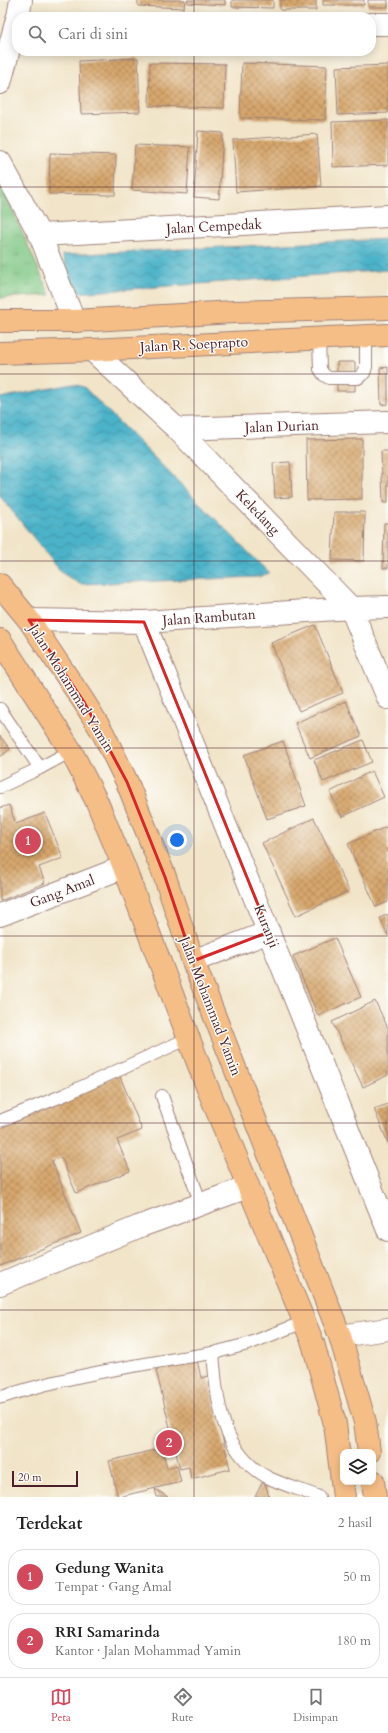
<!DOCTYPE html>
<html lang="id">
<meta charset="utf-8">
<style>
body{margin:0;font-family:Cardo,serif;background:#f6f6f6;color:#222}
.controls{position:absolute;right:12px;bottom:12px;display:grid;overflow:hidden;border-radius:8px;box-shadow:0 2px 10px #0003}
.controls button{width:36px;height:36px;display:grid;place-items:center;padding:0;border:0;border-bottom:1px solid #e0e0e0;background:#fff;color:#222;font:20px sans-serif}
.scale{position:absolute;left:12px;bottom:10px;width:66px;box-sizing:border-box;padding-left:4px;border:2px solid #4a1f2b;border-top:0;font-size:11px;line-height:14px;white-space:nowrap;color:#4a1f2b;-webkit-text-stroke:3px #fdfcf7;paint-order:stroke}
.you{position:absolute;left:177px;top:840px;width:14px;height:14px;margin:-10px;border:3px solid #fff;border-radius:50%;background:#1a73e8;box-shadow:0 0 0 6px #1a73e833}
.badge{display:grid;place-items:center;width:26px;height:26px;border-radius:50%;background:#d1495b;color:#fff;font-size:13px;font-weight:700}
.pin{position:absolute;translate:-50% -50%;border:2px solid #fff;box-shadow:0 1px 4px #0006}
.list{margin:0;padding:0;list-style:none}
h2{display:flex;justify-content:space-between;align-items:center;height:52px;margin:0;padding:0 16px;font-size:17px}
h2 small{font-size:13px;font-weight:400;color:#767676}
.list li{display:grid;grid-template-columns:26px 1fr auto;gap:12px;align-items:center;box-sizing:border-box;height:56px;margin:0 8px 8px;padding:0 8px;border:1px solid #e0e0e0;border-radius:16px}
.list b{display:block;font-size:15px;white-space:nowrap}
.list p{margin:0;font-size:13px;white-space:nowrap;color:#767676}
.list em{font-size:13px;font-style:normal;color:#767676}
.icon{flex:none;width:22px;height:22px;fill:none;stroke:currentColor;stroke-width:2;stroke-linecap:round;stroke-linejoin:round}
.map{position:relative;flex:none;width:388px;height:1497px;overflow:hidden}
.search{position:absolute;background:#fff;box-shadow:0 2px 10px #0003;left:12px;right:12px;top:12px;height:44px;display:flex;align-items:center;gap:10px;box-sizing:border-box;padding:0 14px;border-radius:16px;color:#767676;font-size:15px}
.sheet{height:180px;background:#fff}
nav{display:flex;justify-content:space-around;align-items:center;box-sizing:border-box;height:56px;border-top:1px solid #e0e0e0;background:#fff;font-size:11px;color:#767676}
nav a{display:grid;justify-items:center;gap:2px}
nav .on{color:#d1495b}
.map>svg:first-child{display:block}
.park{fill:url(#park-tufts);stroke:#647257}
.water{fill:url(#water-waves);stroke:#4a697a}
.building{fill:url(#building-cross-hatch)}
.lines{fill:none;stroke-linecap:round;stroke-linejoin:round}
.lane-casing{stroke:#9e827a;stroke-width:14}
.street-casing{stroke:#9e827a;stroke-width:24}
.primary-casing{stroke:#9e827a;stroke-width:24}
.lane{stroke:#fff;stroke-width:12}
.street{stroke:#fff;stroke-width:22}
.primary{stroke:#f6be87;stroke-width:22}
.marked{fill:none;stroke:#d62828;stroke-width:3;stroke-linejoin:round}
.grid{fill:none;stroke:#4a1f2b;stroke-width:1;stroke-opacity:0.55}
.labels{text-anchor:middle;stroke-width:3;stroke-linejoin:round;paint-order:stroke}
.street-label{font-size:14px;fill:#4a1f2b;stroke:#fdfcf7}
</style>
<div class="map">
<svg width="388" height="1497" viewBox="0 0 388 1497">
<defs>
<pattern id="park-tufts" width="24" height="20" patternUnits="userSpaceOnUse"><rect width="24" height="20" fill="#7ec683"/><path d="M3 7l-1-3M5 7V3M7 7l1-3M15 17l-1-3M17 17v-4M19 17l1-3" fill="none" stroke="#69a06b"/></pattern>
<pattern id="water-waves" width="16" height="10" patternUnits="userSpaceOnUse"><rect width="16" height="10" fill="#4bb3c9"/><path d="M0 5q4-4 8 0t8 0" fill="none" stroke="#4091a3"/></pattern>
<pattern id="building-cross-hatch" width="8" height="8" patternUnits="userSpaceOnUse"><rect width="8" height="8" fill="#d7a76d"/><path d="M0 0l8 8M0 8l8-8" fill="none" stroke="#b0875a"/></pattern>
</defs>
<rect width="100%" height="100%" fill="#fdfcf7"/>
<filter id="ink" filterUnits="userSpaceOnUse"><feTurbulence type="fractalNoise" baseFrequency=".025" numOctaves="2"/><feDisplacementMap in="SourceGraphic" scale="8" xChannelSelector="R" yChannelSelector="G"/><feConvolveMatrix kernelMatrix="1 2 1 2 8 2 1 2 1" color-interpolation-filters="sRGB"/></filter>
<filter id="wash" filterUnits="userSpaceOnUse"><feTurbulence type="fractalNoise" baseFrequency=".012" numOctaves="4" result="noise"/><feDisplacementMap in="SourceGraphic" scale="16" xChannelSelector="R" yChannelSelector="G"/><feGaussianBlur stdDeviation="0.9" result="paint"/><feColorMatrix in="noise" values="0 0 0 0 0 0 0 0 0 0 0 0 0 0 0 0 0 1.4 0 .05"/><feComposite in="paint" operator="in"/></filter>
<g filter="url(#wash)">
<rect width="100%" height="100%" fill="#f1e4c8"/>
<path class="park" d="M 0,182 L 50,295 L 0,298 Z"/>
<path class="water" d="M 388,239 L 388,270 L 75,293 L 62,255 Z
M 73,384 L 84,387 L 269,573 L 258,577 L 80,584 L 62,573 L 0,496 L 0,398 Z"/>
<g id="blocks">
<path class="building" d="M 138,0 L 185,0 L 184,8 L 138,6 Z
M 187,0 L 225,0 L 225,5 L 187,3 Z
M 232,0 L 273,0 L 273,8 L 232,7 Z
M 280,0 L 316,0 L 316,10 L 280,10 Z
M 323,0 L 364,0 L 364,5 L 323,5 Z
M 368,0 L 388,0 L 388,7 L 368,7 Z
M 138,58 L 140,112 L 81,114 L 79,61 Z
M 150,63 L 225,64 L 224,108 L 149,106 Z
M 242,63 L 327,66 L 325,120 L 240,118 Z
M 388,65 L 388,113 L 338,115 L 336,67 Z
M 388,120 L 388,165 L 333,167 L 332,122 Z
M 198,131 L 223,133 L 219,199 L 194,197 Z
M 317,134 L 321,186 L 236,192 L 233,140 Z
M 135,145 L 190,147 L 187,194 L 132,190 Z
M 50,153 L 116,155 L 115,195 L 49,194 Z
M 337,362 L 355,362 L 355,391 L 337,391 Z
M 388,367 L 388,404 L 381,405 L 380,368 Z
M 362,439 L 362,499 L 307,500 L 306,440 Z
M 381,451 L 388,451 L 388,503 L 383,503 Z
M 290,462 L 292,497 L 275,498 L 273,463 Z
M 334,512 L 365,512 L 364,561 L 332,560 Z
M 384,523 L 388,523 L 388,568 L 383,568 Z
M 315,625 L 343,693 L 299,711 L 271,643 Z
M 346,701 L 361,736 L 310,758 L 295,723 Z
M 0,736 L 10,749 L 0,757 Z
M 363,740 L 372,762 L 323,782 L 314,760 Z
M 283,741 L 306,806 L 267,819 L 244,755 Z
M 372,771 L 384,797 L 342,817 L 330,792 Z
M 9,805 L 16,824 L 45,813 L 63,858 L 39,867 L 45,883 L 0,901 L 0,808 Z
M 314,818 L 349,891 L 296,916 L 262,843 Z
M 388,826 L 388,902 L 376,907 L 348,844 Z
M 388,914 L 388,936 L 380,918 Z
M 335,938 L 361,997 L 318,1016 L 293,956 Z
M 375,1001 L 388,1028 L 388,1075 L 363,1087 L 332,1022 Z
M 119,1074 L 142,1130 L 117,1140 L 130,1171 L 76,1193 L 61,1157 L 52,1161 L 81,1233 L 0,1266 L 0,1123 Z
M 388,1104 L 388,1143 L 374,1109 Z
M 197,1360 L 201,1378 L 208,1376 L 230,1469 L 191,1479 L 189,1467 L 180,1469 L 156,1370 Z
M 162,1448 L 167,1468 L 177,1465 L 181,1482 L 118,1497 L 109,1461 Z
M 264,1479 L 269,1497 L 255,1497 Z
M 155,1489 L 168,1497 L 157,1497 Z"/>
</g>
</g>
<g filter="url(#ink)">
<use href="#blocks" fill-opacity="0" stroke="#9e827a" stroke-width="1"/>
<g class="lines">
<defs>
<path id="lane" d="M 319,338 L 320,369 L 324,375 L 329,378 L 358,378 L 364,373 L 366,367 L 366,335
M 0,709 L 40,768 L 71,751
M 0,787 L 40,768
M 162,1096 L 201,1204
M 0,1121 L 64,1095 L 189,1038
M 304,1322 L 248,1344 L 213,1353 C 217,1402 221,1451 267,1477 C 283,1485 302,1490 319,1497
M 2,1397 C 69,1375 143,1364 213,1353"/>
<path id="street" d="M 18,17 L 21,0
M 371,24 L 388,24
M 0,83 L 17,19
M 0,162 L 40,235 L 74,321
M 40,235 L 388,216
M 92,350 L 177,429 L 351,608 L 388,698
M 177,429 L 388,422
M 29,620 L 144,622 L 351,608 L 388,607
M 144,622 L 388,1230
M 0,915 L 124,867
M 193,961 L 269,932
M 0,1284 L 138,1227 L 248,1187
M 340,1336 L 388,1329"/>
<path id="primary" d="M 0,321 L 74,321 L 234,312 L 388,308
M 0,353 L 92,350 L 388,335
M 0,585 L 29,620 L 84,702 L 103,733 L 127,782 L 165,877 L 193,961 L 340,1336 L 365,1422 L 369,1452
M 0,640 L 71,751 L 97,802 L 124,867 L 206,1084 L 313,1343 L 335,1424 L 344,1497
M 373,1481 L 375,1497"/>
</defs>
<use href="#lane" class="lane-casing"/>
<use href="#street" class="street-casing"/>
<use href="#primary" class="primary-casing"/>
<use href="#lane" class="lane"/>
<use href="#street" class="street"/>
<use href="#primary" class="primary"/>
</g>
</g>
<path class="marked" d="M 29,620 L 144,622 L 269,932 L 193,961 L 165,877 L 127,782 L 84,702 Z"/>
<path class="grid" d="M 194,0 L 194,17M 194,51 L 194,1497M 0,187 L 388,187M 0,374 L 388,374M 0,561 L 388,561M 0,748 L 388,748M 0,936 L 388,936M 0,1123 L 388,1123M 0,1310 L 388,1310"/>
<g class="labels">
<g class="street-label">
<text transform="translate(214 226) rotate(-3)" y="5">Jalan Cempedak</text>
<text transform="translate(194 344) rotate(-3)" y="5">Jalan R. Soeprapto</text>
<text transform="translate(282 426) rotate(-2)" y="5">Jalan Durian</text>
<text transform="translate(258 512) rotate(46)" y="5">Keledang</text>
<text transform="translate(209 617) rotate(-4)" y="5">Jalan Rambutan</text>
<text transform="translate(72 688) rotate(58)" y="5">Jalan Mohammad Yamin</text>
<text transform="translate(62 891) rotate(-21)" y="5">Gang Amal</text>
<text transform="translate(267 926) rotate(68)" y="5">Kuranji</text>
<text transform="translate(211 1006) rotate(69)" y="5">Jalan Mohammad Yamin</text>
</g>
</g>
</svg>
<div class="controls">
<button><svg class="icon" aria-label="layers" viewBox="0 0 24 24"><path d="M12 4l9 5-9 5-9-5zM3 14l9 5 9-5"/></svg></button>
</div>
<div class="scale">20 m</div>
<div class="you"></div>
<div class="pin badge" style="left:28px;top:841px">1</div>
<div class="pin badge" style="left:169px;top:1443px">2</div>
<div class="search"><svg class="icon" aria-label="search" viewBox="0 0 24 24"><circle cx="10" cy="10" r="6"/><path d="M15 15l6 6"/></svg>Cari di sini</div>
</div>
<section class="sheet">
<h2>Terdekat<small>2 hasil</small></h2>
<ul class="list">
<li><span class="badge">1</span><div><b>Gedung Wanita</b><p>Tempat · Gang Amal</p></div><em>50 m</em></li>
<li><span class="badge">2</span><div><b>RRI Samarinda</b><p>Kantor · Jalan Mohammad Yamin</p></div><em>180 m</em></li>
</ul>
</section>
<nav>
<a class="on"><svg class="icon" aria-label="map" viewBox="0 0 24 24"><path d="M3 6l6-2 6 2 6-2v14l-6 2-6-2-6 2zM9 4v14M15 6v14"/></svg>Peta</a>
<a><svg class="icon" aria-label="directions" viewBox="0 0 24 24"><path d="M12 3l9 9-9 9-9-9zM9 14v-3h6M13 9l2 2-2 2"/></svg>Rute</a>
<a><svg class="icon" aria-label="saved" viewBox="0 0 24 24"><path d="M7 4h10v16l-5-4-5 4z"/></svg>Disimpan</a>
</nav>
